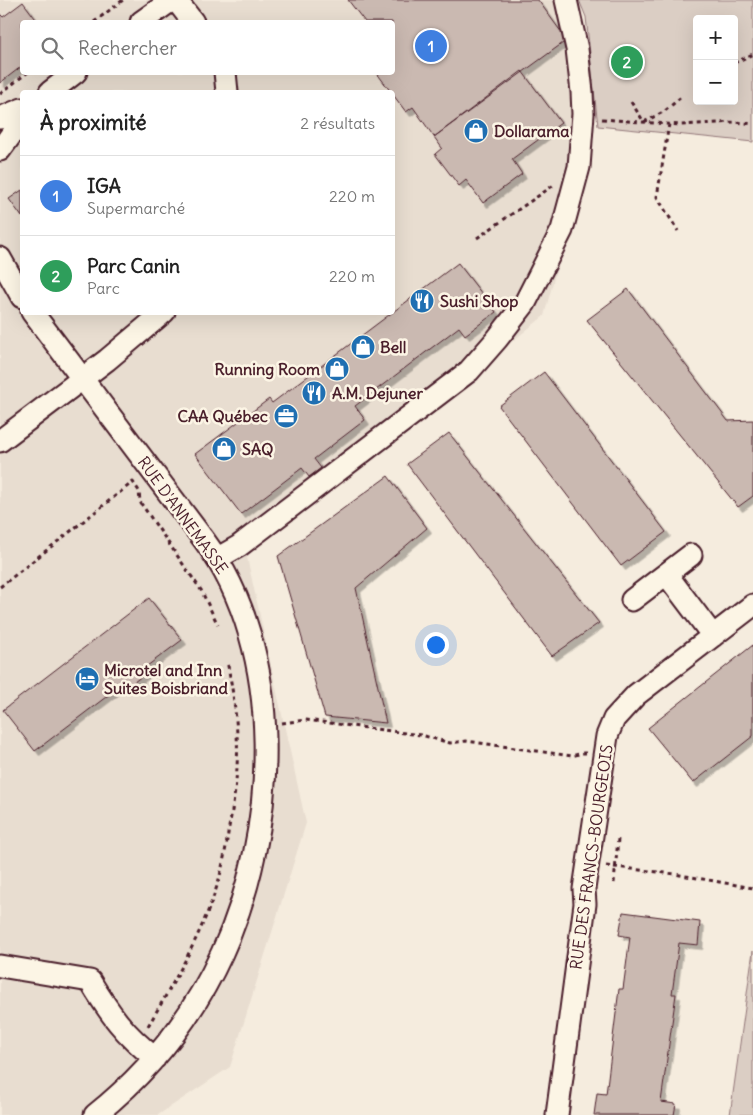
<!DOCTYPE html>
<html lang="fr">
<meta charset="utf-8">
<style>
body{margin:0;font-family:Delius,sans-serif;background:#f6f6f6;color:#222}
.controls{position:absolute;right:15px;top:15px;display:grid;overflow:hidden;border-radius:5px;box-shadow:0 5px 20px #0002}
.controls button{width:45px;height:45px;display:grid;place-items:center;padding:0;border:0;border-bottom:1px solid #e0e0e0;background:#fff;color:#222;font:25px sans-serif}
.you{position:absolute;left:435px;top:644px;width:18px;height:18px;margin:-12px;border:4px solid #fff;border-radius:50%;background:#1a73e8;box-shadow:0 0 0 8px #1a73e833}
.badge{display:grid;place-items:center;width:32px;height:32px;border-radius:50%;background:#1f6fb2;color:#fff;font-size:16px;font-weight:700}
.pin{position:absolute;translate:-50% -50%;border:2px solid #fff;box-shadow:0 1px 5px #0006}
.list{margin:0;padding:0;list-style:none}
h2{display:flex;justify-content:space-between;align-items:center;height:65px;margin:0;padding:0 20px;font-size:21px}
h2 small{font-size:16px;font-weight:400;color:#767676}
.list li{display:grid;grid-template-columns:32px 1fr auto;gap:15px;align-items:center;box-sizing:border-box;height:80px;padding:0 20px;border-top:1px solid #e0e0e0}
.list b{display:block;font-size:19px;white-space:nowrap}
.list p{margin:0;font-size:16px;white-space:nowrap;color:#767676}
.list em{font-size:16px;font-style:normal;color:#767676}
.icon{flex:none;width:28px;height:28px;fill:none;stroke:currentColor;stroke-width:2;stroke-linecap:round;stroke-linejoin:round}
.map{position:relative;flex:none;width:753px;height:1115px;overflow:hidden}
.search{position:absolute;background:#fff;box-shadow:0 5px 20px #0002;left:20px;top:20px;width:375px;height:55px;display:flex;align-items:center;gap:12px;box-sizing:border-box;padding:0 18px;border-radius:5px;color:#767676;font-size:19px}
.panel{position:absolute;background:#fff;box-shadow:0 5px 20px #0002;left:20px;top:90px;width:375px;height:225px;border-radius:5px}
.map>svg:first-child{display:block}
.built{fill:#e8ddd0;fill-rule:evenodd}
.green{fill:#dbcec4;stroke:#927678;fill-rule:evenodd}
.building{fill:#cab9b1;stroke:#4a1f2b;filter:url(#shadow)}
.lines{fill:none;stroke-linecap:round;stroke-linejoin:round}
.minor-casing{stroke:#4a1f2b;stroke-width:25}
.path{stroke:#4a1f2b;stroke-width:3;stroke-dasharray:4 4;stroke-linecap:butt}
.minor{stroke:#fcf5e5;stroke-width:21}
.labels{text-anchor:middle;stroke-width:5;stroke-linejoin:round;paint-order:stroke}
.poi-label{font-size:16px;font-weight:bold;fill:#4a1f2b;stroke:#fcf5e5;text-anchor:start}
.street-label{font-size:16px;fill:#4a1f2b;stroke:#fcf5e5}
</style>
<div class="map">
<svg width="753" height="1115" viewBox="0 0 753 1115">
<defs>
<filter id="shadow"><feDropShadow dx="4.5" dy="4.5" stdDeviation="0" flood-color="#0004"/></filter>
</defs>
<rect width="100%" height="100%" fill="#f5ecde"/>
<filter id="ink" filterUnits="userSpaceOnUse"><feTurbulence type="fractalNoise" baseFrequency=".02" numOctaves="2"/><feDisplacementMap in="SourceGraphic" scale="10" xChannelSelector="R" yChannelSelector="G"/><feConvolveMatrix kernelMatrix="1 2 1 2 8 2 1 2 1" color-interpolation-filters="sRGB"/></filter>
<g filter="url(#ink)">
<path class="built" d="M 0,0 L 574,0 L 582,20 L 593,132 L 544,316 L 246,553 L 306,823 L 230,1067 L 158,1115 L 0,1115 ZM 22,22 L 392,22 L 392,72 L 22,72 ZM 22,92 L 392,92 L 392,312 L 22,312 Z"/>
<path class="green" d="M 579,0 L 753,0 L 753,142 L 598,126 L 586,17 ZM 697,19 L 734,19 L 734,101 L 697,101 Z
M 753,951 L 753,1115 L 730,1115 Z"/>
<path class="building" d="M 348,0 L 538,0 L 567,40 L 434,137 L 413,107 L 406,112 L 376,72 L 392,72 L 392,22 L 365,22 Z
M 23,2 L 38,22 L 22,22 L 22,66 L 0,83 L 0,14 L 3,17 Z
M 522,71 L 561,123 L 512,159 L 522,174 L 483,203 L 466,180 L 459,186 L 435,154 L 442,148 L 434,137 Z
M 22,190 L 22,217 L 9,199 Z
M 458,263 L 496,312 L 465,335 L 459,327 L 355,406 L 365,420 L 314,459 L 321,468 L 309,477 L 302,468 L 241,514 L 195,454 L 269,399 L 272,403 Z
M 628,289 L 728,421 L 753,420 L 753,496 L 738,507 L 587,320 Z
M 544,372 L 666,532 L 621,566 L 499,406 Z
M 449,433 L 599,623 L 552,656 L 407,464 Z
M 388,476 L 427,528 L 356,588 L 386,723 L 325,717 L 278,556 Z
M 149,598 L 182,640 L 147,666 L 150,670 L 130,685 L 127,681 L 35,751 L 3,710 Z
M 753,645 L 753,736 L 693,783 L 648,728 Z
M 623,912 L 700,922 L 698,945 L 679,943 L 672,994 L 676,994 L 661,1102 L 676,1104 L 674,1115 L 594,1115 L 597,1093 L 606,1094 L 619,989 L 623,989 L 630,937 L 619,935 Z"/>
<g class="lines">
<defs>
<path id="minor" d="M 176,0 L 193,22
M 141,22 L 172,0
M 225,72 L 227,92
M 50,92 L 76,72
M 0,118 L 22,109
M 0,150 L 22,120
M 0,258 L 22,297
M 32,312 L 204,540 C 287,651 278,832 222,953 C 193,1017 150,1071 95,1115
M 0,441 L 107,360 L 164,312
M 218,558 L 239,546 L 469,371 L 497,339 L 525,303 L 562,230 L 579,167 L 583,114 L 582,92 L 577,49 L 566,0
M 667,575 L 713,636
M 632,600 L 691,555
M 0,966 L 90,981 C 110,1014 124,1034 155,1058
M 557,1115 L 585,904 L 584,889 L 607,736 L 614,719 L 636,695 L 753,605"/>
</defs>
<use href="#minor" class="minor-casing"/>
<path class="path" d="M 94,22 L 123,0
M 734,63 L 753,54
M 0,94 L 28,72
M 631,102 L 644,122 L 665,111 L 681,97
M 602,119 L 680,125 L 736,122 L 753,124
M 669,124 L 657,197 L 678,231
M 477,238 L 554,185
M 0,587 L 133,482 L 139,491 L 140,502 L 201,590 L 218,625
M 282,723 L 306,720 L 421,735 L 450,743 L 466,741 L 572,756 L 582,753 L 586,753
M 606,866 L 675,874 L 753,888
M 614,883 L 618,839
M 148,1026 C 174,982 201,936 217,886 C 223,867 226,847 229,827 C 233,807 236,787 237,767 C 239,732 234,695 227,661"/>
<use href="#minor" class="minor"/>
</g>
</g>
<defs>
<symbol id="shop-disc" viewBox="-11 -11 22 22"><circle r="9.5" fill="#1f6fb2" stroke="#fcf5e5"/><path d="M-5-2.5h2.3a2.7 3.5 0 0 1 5.4 0H5L5.5 6h-11ZM-1.5-2.5h3a1.5 2.3 0 0 0-3 0Z" fill="#fff"/></symbol>
<symbol id="restaurant-disc" viewBox="-11 -11 22 22"><circle r="9.5" fill="#1f6fb2" stroke="#fcf5e5"/><path d="M-5-6h1v4h1v-4h1v4h1v-4h1v5L-1.5 .5V6h-2V.5L-5-1ZM5-6V6H3V1.5H1.5Q1.5-4 5-6Z" fill="#fff"/></symbol>
<symbol id="office-disc" viewBox="-11 -11 22 22"><circle r="9.5" fill="#1f6fb2" stroke="#fcf5e5"/><path d="M-6-3h4V-5.5h4V-3h4V5H-6ZM-1-4.5V-3h2v-1.5ZM-6 0V1H6V0Z" fill="#fff"/></symbol>
<symbol id="hotel-disc" viewBox="-11 -11 22 22"><circle r="9.5" fill="#1f6fb2" stroke="#fcf5e5"/><path d="M-6-4.5h1.5V1H6V5H4.5V3h-9V5H-6ZM-4 0a1.8 1.8 0 1 1 3.6 0ZM.5 0V-2.5h3Q6-2.5 6 0Z" fill="#fff"/></symbol>
</defs>
<g fill-rule="evenodd">
<use href="#shop-disc" x="462" y="117" width="28" height="28"/>
<use href="#restaurant-disc" x="408" y="287" width="28" height="28"/>
<use href="#shop-disc" x="349" y="333" width="28" height="28"/>
<use href="#shop-disc" x="323" y="355" width="28" height="28"/>
<use href="#restaurant-disc" x="300" y="379" width="28" height="28"/>
<use href="#office-disc" x="272" y="402" width="28" height="28"/>
<use href="#shop-disc" x="210" y="435" width="28" height="28"/>
<use href="#hotel-disc" x="73" y="665" width="28" height="28"/>
</g>
<g class="labels">
<g class="poi-label">
<text x="494" y="137">Dollarama</text>
<text x="440" y="307">Sushi Shop</text>
<text x="380" y="353">Bell</text>
<text x="320" y="375" text-anchor="end">Running Room</text>
<text x="332" y="399">A.M. Dejuner</text>
<text x="268" y="422" text-anchor="end">CAA Québec</text>
<text x="242" y="455">SAQ</text>
<text x="104" y="676">Microtel and Inn<tspan x="104" dy="18">Suites Boisbriand</tspan></text>
</g>
<g class="street-label">
<text transform="translate(183 515) rotate(54)" y="6">RUE D'ANNEMASSE</text>
<text transform="translate(591 857) rotate(-82)" y="6">RUE DES FRANCS-BOURGEOIS</text>
</g>
</g>
</svg>
<div class="controls">
<button>+</button>
<button>−</button>
</div>
<div class="you"></div>
<div class="pin badge" style="left:431px;top:46px;background:#3f7fe0">1</div>
<div class="pin badge" style="left:627px;top:62px;background:#2e9e5b">2</div>
<div class="search"><svg class="icon" aria-label="search" viewBox="0 0 24 24"><circle cx="10" cy="10" r="6"/><path d="M15 15l6 6"/></svg>Rechercher</div>
<section class="panel">
<h2>À proximité<small>2 résultats</small></h2>
<ul class="list">
<li><span class="badge" style="background:#3f7fe0">1</span><div><b>IGA</b><p>Supermarché</p></div><em>220 m</em></li>
<li><span class="badge" style="background:#2e9e5b">2</span><div><b>Parc Canin</b><p>Parc</p></div><em>220 m</em></li>
</ul>
</section>
</div>
